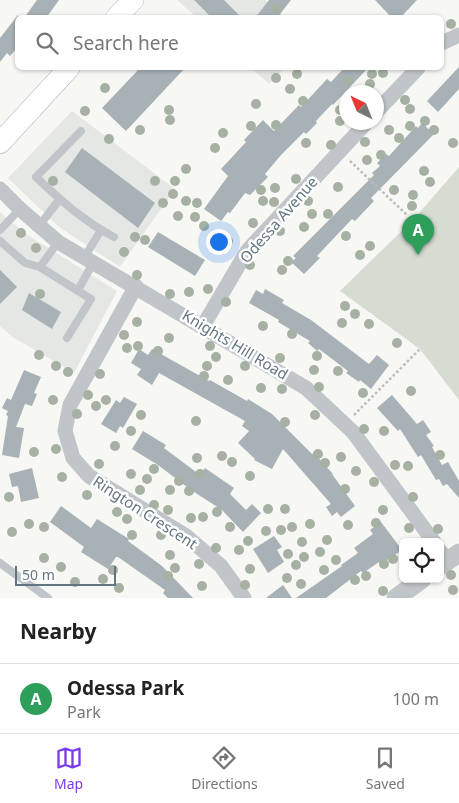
<!DOCTYPE html>
<style>
body{margin:0;font-family:"Noto Sans",sans-serif;background:#f2f2f2;color:#222}
.controls{position:absolute;right:15px;bottom:15px;display:grid;overflow:hidden;border-radius:8px;box-shadow:0 1px 4px #0004}
.controls button{width:45px;height:45px;display:grid;place-items:center;padding:0;border:0;border-bottom:1px solid #e0e0e0;background:#fff;color:#222;font:25px sans-serif}
.compass{position:absolute;left:339px;top:85px;width:45px;height:45px;border-radius:50%;background:#fff;box-shadow:0 1px 4px #0004;rotate:317deg}
.scale{position:absolute;left:15px;bottom:12px;width:101px;box-sizing:border-box;padding-left:5px;border:2px solid #627580;border-top:0;font-size:14px;line-height:18px;white-space:nowrap;color:#627580;-webkit-text-stroke:4px #fff;paint-order:stroke}
.you{position:absolute;left:218px;top:241px;width:18px;height:18px;margin:-12px;border:4px solid #fff;border-radius:50%;background:#1a73e8;box-shadow:0 0 0 8px #1a73e833}
.badge{display:grid;place-items:center;width:32px;height:32px;border-radius:50%;background:#7c3aed;color:#fff;font-size:16px;font-weight:700}
.pin{position:absolute;translate:-50% -41px;filter:drop-shadow(0 1px 2px #0008)}
.pin::after{content:'';position:absolute;top:26px;width:18px;height:15px;background:inherit;clip-path:polygon(0 0,100% 0,50% 100%)}
.list{margin:0;padding:0;list-style:none}
h2{display:flex;justify-content:space-between;align-items:center;height:65px;margin:0;padding:0 20px;font-size:21px}
h2 small{font-size:16px;font-weight:400;color:#767676}
.list li{display:grid;grid-template-columns:32px 1fr auto;gap:15px;align-items:center;box-sizing:border-box;height:70px;padding:0 20px;border-top:1px solid #e0e0e0}
.list b{display:block;font-size:19px;white-space:nowrap}
.list p{margin:0;font-size:16px;white-space:nowrap;color:#767676}
.list em{font-size:16px;font-style:normal;color:#767676}
.icon{flex:none;width:28px;height:28px;fill:none;stroke:currentColor;stroke-width:2;stroke-linecap:round;stroke-linejoin:round}
.map{position:relative;flex:none;width:459px;height:598px;overflow:hidden}
.search{position:absolute;background:#fff;box-shadow:0 1px 4px #0004;left:15px;right:15px;top:15px;height:55px;display:flex;align-items:center;gap:12px;box-sizing:border-box;padding:0 18px;border-radius:8px;color:#767676;font-size:19px}
.sheet{height:135px;background:#fff}
nav{display:flex;justify-content:space-around;align-items:center;box-sizing:border-box;height:70px;border-top:1px solid #e0e0e0;background:#fff;font-size:14px;color:#767676}
nav a{display:grid;justify-items:center;gap:2px}
nav .on{color:#7c3aed}
.map>svg:first-child{display:block}
.built{fill:#e5e7e5}
.green{fill:#d7dcd3}
.building{fill:#a7b1b6}
.lines{fill:none;stroke-linecap:round;stroke-linejoin:round}
.secondary-casing{stroke:#b3b9bd;stroke-width:22}
.path{stroke:#b8bcbf;stroke-width:2.5;stroke-dasharray:2.5 2.5;stroke-linecap:butt}
.service{stroke:#c0c5c9;stroke-width:8}
.minor{stroke:#c0c5c9;stroke-width:15}
.tertiary{stroke:#c0c5c9;stroke-width:19}
.secondary{stroke:#fff;stroke-width:21}
.tree{fill:#a7b1a3}
.labels{text-anchor:middle;stroke-width:5;stroke-linejoin:round;paint-order:stroke}
.street-label{font-size:15px;fill:#627580;stroke:#fff}
</style>
<div class="map">
<svg width="459" height="598" viewBox="0 0 459 598">
<rect width="100%" height="100%" fill="#f7f7f4"/>
<path class="built" d="M 177,0 L 265,0 L 285,17 L 196,17 Z
M 251,68 L 284,68 L 269,84 Z
M 72,111 L 175,189 L 120,267 L 59,227 L 8,178 Z
M 0,212 L 26,234 L 117,291 L 74,373 L 11,336 L 0,326 Z"/>
<path class="green" d="M 459,167 L 459,400 L 420,349 L 340,291 L 414,219 Z"/>
<path class="building" d="M 37,0 L 59,0 L 46,18 L 24,18 Z
M 194,0 L 224,0 L 242,18 L 212,18 Z
M 269,0 L 291,0 L 277,18 L 255,18 Z
M 375,0 L 417,0 L 400,18 L 392,18 Z
M 18,15 L 18,47 L 10,56 L 7,53 L 0,62 L 0,38 Z
M 459,67 L 459,89 L 438,112 L 427,101 Z
M 140,68 L 185,68 L 126,131 L 102,108 Z
M 344,68 L 368,68 L 333,105 L 332,104 L 316,121 L 317,123 L 306,134 L 304,132 L 281,155 L 265,174 L 268,177 L 250,195 L 245,193 L 230,213 L 228,212 L 221,221 L 204,209 L 228,176 L 221,169 L 246,142 L 244,140 L 263,120 L 274,131 L 299,105 L 301,107 L 327,79 L 331,82 Z
M 422,123 L 434,134 L 371,198 L 374,201 L 355,221 L 352,219 L 317,256 L 320,258 L 304,274 L 291,262 L 296,258 L 293,256 L 374,175 L 372,173 L 380,166 L 377,163 L 386,154 L 389,156 L 416,126 L 418,128 Z
M 82,148 L 155,203 L 138,228 L 65,172 Z
M 158,232 L 205,260 L 195,276 L 148,247 Z
M 0,270 L 17,287 L 0,304 Z
M 265,289 L 284,300 L 282,303 L 311,320 L 369,364 L 377,355 L 389,365 L 371,389 L 360,380 L 359,382 L 346,373 L 348,371 L 319,349 L 317,351 L 308,343 L 310,341 L 278,322 L 279,320 L 249,303 L 256,290 L 263,294 Z
M 29,293 L 61,312 L 52,329 L 22,310 Z
M 139,349 L 148,355 L 152,349 L 209,381 L 210,380 L 247,401 L 248,399 L 272,414 L 312,454 L 314,453 L 333,474 L 332,474 L 355,506 L 341,517 L 337,512 L 332,516 L 326,507 L 331,504 L 283,449 L 272,469 L 254,460 L 255,459 L 238,443 L 249,431 L 242,426 L 245,421 L 159,373 L 152,385 L 137,375 L 141,369 L 131,363 Z
M 24,370 L 41,377 L 34,393 L 37,394 L 32,406 L 25,404 L 16,427 L 24,428 L 19,458 L 2,455 L 8,416 L 6,415 L 8,411 L 2,408 L 7,398 L 11,400 Z
M 392,395 L 417,424 L 423,420 L 431,432 L 426,435 L 434,446 L 432,447 L 442,465 L 448,462 L 459,481 L 459,498 L 447,484 L 443,486 L 439,479 L 436,480 L 421,455 L 418,457 L 400,429 L 398,431 L 377,408 Z
M 124,397 L 137,404 L 123,428 L 120,426 L 116,433 L 101,424 L 116,400 L 120,403 Z
M 143,431 L 166,445 L 164,448 L 200,475 L 205,468 L 234,488 L 230,494 L 246,510 L 252,504 L 261,513 L 243,532 L 222,510 L 191,490 L 158,465 L 132,449 Z
M 32,468 L 39,498 L 21,502 L 18,486 L 12,487 L 9,474 Z
M 61,506 L 91,528 L 97,519 L 129,539 L 128,541 L 162,566 L 193,598 L 168,598 L 163,593 L 165,590 L 118,557 L 116,557 L 108,569 L 81,552 L 84,547 L 50,522 Z
M 381,522 L 402,550 L 381,564 L 379,562 L 363,573 L 361,571 L 326,598 L 296,598 L 342,566 L 341,565 L 358,553 L 354,548 L 373,534 L 370,530 Z
M 274,536 L 282,547 L 277,550 L 284,562 L 268,573 L 253,549 Z
M 283,585 L 292,598 L 266,598 Z"/>
<g class="lines">
<defs>
<path id="secondary" d="M 116,18 L 133,0
M 0,143 L 69,68"/>
</defs>
<use href="#secondary" class="secondary-casing"/>
<path class="path" d="M 350,161 L 408,216
M 354,415 L 420,349"/>
<path class="service" d="M 81,131 L 36,177 C 60,200 85,222 114,237
M 39,226 L 59,200
M 0,230 L 20,209
M 0,241 L 25,263 L 40,267 L 91,299 L 67,338
M 84,258 L 101,230
M 40,267 L 58,242
M 78,290 L 93,263
M 0,563 L 48,598"/>
<path class="minor" d="M 442,43 L 459,35
M 376,112 L 418,68
M 0,189 L 20,209 L 58,242 L 306,388 L 353,432 L 434,542
M 136,286 L 70,405 L 65,431 L 73,458 L 89,476 L 186,536 L 221,566 L 244,598
M 203,326 L 247,251 L 367,122
M 440,551 L 448,561"/>
<path class="tertiary" d="M 440,566 L 459,553
M 396,598 L 422,579"/>
<use href="#secondary" class="secondary"/>
</g>
<g class="tree">
<circle cx="277" cy="9" r="5"/>
<circle cx="451" cy="24" r="5"/>
<circle cx="383" cy="73" r="5"/>
<circle cx="297" cy="74" r="5"/>
<circle cx="372" cy="74" r="5"/>
<circle cx="276" cy="78" r="5"/>
<circle cx="348" cy="81" r="5"/>
<circle cx="370" cy="84" r="5"/>
<circle cx="105" cy="88" r="5"/>
<circle cx="290" cy="89" r="5"/>
<circle cx="405" cy="100" r="5"/>
<circle cx="303" cy="101" r="5"/>
<circle cx="256" cy="104" r="5"/>
<circle cx="410" cy="109" r="5"/>
<circle cx="169" cy="110" r="5"/>
<circle cx="340" cy="110" r="5"/>
<circle cx="85" cy="111" r="5"/>
<circle cx="170" cy="120" r="5"/>
<circle cx="340" cy="121" r="5"/>
<circle cx="425" cy="121" r="5"/>
<circle cx="276" cy="125" r="5"/>
<circle cx="251" cy="126" r="5"/>
<circle cx="410" cy="126" r="5"/>
<circle cx="140" cy="130" r="5"/>
<circle cx="389" cy="130" r="5"/>
<circle cx="434" cy="130" r="5"/>
<circle cx="223" cy="133" r="5"/>
<circle cx="399" cy="138" r="5"/>
<circle cx="109" cy="139" r="5"/>
<circle cx="365" cy="142" r="5"/>
<circle cx="306" cy="143" r="5"/>
<circle cx="453" cy="143" r="5"/>
<circle cx="331" cy="145" r="5"/>
<circle cx="215" cy="148" r="5"/>
<circle cx="381" cy="155" r="5"/>
<circle cx="367" cy="160" r="5"/>
<circle cx="186" cy="169" r="5"/>
<circle cx="424" cy="171" r="5"/>
<circle cx="296" cy="179" r="5"/>
<circle cx="53" cy="181" r="5"/>
<circle cx="155" cy="181" r="5"/>
<circle cx="175" cy="181" r="5"/>
<circle cx="430" cy="182" r="5"/>
<circle cx="338" cy="187" r="5"/>
<circle cx="275" cy="188" r="5"/>
<circle cx="261" cy="190" r="5"/>
<circle cx="394" cy="190" r="5"/>
<circle cx="173" cy="194" r="5"/>
<circle cx="413" cy="195" r="5"/>
<circle cx="186" cy="201" r="5"/>
<circle cx="263" cy="201" r="5"/>
<circle cx="308" cy="201" r="5"/>
<circle cx="274" cy="202" r="5"/>
<circle cx="163" cy="203" r="5"/>
<circle cx="197" cy="203" r="5"/>
<circle cx="412" cy="206" r="5"/>
<circle cx="312" cy="214" r="5"/>
<circle cx="328" cy="214" r="5"/>
<circle cx="178" cy="216" r="5"/>
<circle cx="195" cy="217" r="5"/>
<circle cx="253" cy="223" r="5"/>
<circle cx="204" cy="226" r="5"/>
<circle cx="304" cy="227" r="5"/>
<circle cx="280" cy="231" r="5"/>
<circle cx="21" cy="233" r="5"/>
<circle cx="346" cy="236" r="5"/>
<circle cx="135" cy="237" r="5"/>
<circle cx="145" cy="240" r="5"/>
<circle cx="228" cy="241" r="5"/>
<circle cx="370" cy="246" r="5"/>
<circle cx="36" cy="248" r="5"/>
<circle cx="124" cy="252" r="5"/>
<circle cx="360" cy="255" r="5"/>
<circle cx="288" cy="261" r="5"/>
<circle cx="250" cy="265" r="5"/>
<circle cx="282" cy="270" r="5"/>
<circle cx="137" cy="275" r="5"/>
<circle cx="208" cy="289" r="5"/>
<circle cx="189" cy="292" r="5"/>
<circle cx="40" cy="294" r="5"/>
<circle cx="170" cy="294" r="5"/>
<circle cx="226" cy="302" r="5"/>
<circle cx="345" cy="306" r="5"/>
<circle cx="355" cy="314" r="5"/>
<circle cx="137" cy="322" r="5"/>
<circle cx="342" cy="323" r="5"/>
<circle cx="369" cy="324" r="5"/>
<circle cx="263" cy="326" r="5"/>
<circle cx="292" cy="334" r="5"/>
<circle cx="124" cy="335" r="5"/>
<circle cx="169" cy="338" r="5"/>
<circle cx="397" cy="343" r="5"/>
<circle cx="138" cy="346" r="5"/>
<circle cx="210" cy="346" r="5"/>
<circle cx="127" cy="348" r="5"/>
<circle cx="158" cy="351" r="5"/>
<circle cx="39" cy="355" r="5"/>
<circle cx="317" cy="356" r="5"/>
<circle cx="216" cy="357" r="5"/>
<circle cx="280" cy="358" r="5"/>
<circle cx="56" cy="366" r="5"/>
<circle cx="207" cy="366" r="5"/>
<circle cx="245" cy="366" r="5"/>
<circle cx="314" cy="370" r="5"/>
<circle cx="338" cy="371" r="5"/>
<circle cx="68" cy="372" r="5"/>
<circle cx="100" cy="374" r="5"/>
<circle cx="204" cy="376" r="5"/>
<circle cx="228" cy="380" r="5"/>
<circle cx="319" cy="387" r="5"/>
<circle cx="261" cy="388" r="5"/>
<circle cx="282" cy="389" r="5"/>
<circle cx="411" cy="391" r="5"/>
<circle cx="363" cy="393" r="5"/>
<circle cx="88" cy="395" r="5"/>
<circle cx="53" cy="400" r="5"/>
<circle cx="106" cy="400" r="5"/>
<circle cx="96" cy="406" r="5"/>
<circle cx="77" cy="414" r="5"/>
<circle cx="141" cy="415" r="5"/>
<circle cx="315" cy="415" r="5"/>
<circle cx="196" cy="421" r="5"/>
<circle cx="285" cy="422" r="5"/>
<circle cx="364" cy="429" r="5"/>
<circle cx="131" cy="431" r="5"/>
<circle cx="384" cy="431" r="5"/>
<circle cx="115" cy="446" r="5"/>
<circle cx="56" cy="449" r="5"/>
<circle cx="34" cy="452" r="5"/>
<circle cx="318" cy="454" r="5"/>
<circle cx="440" cy="455" r="5"/>
<circle cx="222" cy="456" r="5"/>
<circle cx="341" cy="457" r="5"/>
<circle cx="197" cy="458" r="5"/>
<circle cx="232" cy="462" r="5"/>
<circle cx="325" cy="463" r="5"/>
<circle cx="99" cy="464" r="5"/>
<circle cx="395" cy="465" r="5"/>
<circle cx="408" cy="466" r="5"/>
<circle cx="154" cy="469" r="5"/>
<circle cx="356" cy="471" r="5"/>
<circle cx="131" cy="474" r="5"/>
<circle cx="200" cy="474" r="5"/>
<circle cx="250" cy="476" r="5"/>
<circle cx="62" cy="477" r="5"/>
<circle cx="147" cy="479" r="5"/>
<circle cx="179" cy="481" r="5"/>
<circle cx="374" cy="482" r="5"/>
<circle cx="345" cy="489" r="5"/>
<circle cx="140" cy="490" r="5"/>
<circle cx="170" cy="490" r="5"/>
<circle cx="189" cy="491" r="5"/>
<circle cx="87" cy="495" r="5"/>
<circle cx="9" cy="497" r="5"/>
<circle cx="413" cy="497" r="5"/>
<circle cx="154" cy="505" r="5"/>
<circle cx="268" cy="509" r="5"/>
<circle cx="285" cy="509" r="5"/>
<circle cx="168" cy="510" r="5"/>
<circle cx="383" cy="510" r="5"/>
<circle cx="117" cy="512" r="5"/>
<circle cx="217" cy="512" r="5"/>
<circle cx="203" cy="517" r="5"/>
<circle cx="191" cy="518" r="5"/>
<circle cx="127" cy="519" r="5"/>
<circle cx="376" cy="523" r="5"/>
<circle cx="29" cy="524" r="5"/>
<circle cx="310" cy="524" r="5"/>
<circle cx="348" cy="525" r="5"/>
<circle cx="44" cy="527" r="5"/>
<circle cx="230" cy="527" r="5"/>
<circle cx="292" cy="527" r="5"/>
<circle cx="409" cy="528" r="5"/>
<circle cx="438" cy="529" r="5"/>
<circle cx="281" cy="530" r="5"/>
<circle cx="266" cy="531" r="5"/>
<circle cx="12" cy="532" r="5"/>
<circle cx="132" cy="535" r="5"/>
<circle cx="161" cy="535" r="5"/>
<circle cx="327" cy="540" r="5"/>
<circle cx="248" cy="541" r="5"/>
<circle cx="302" cy="542" r="5"/>
<circle cx="216" cy="548" r="5"/>
<circle cx="239" cy="550" r="5"/>
<circle cx="320" cy="552" r="5"/>
<circle cx="288" cy="554" r="5"/>
<circle cx="170" cy="555" r="5"/>
<circle cx="304" cy="557" r="5"/>
<circle cx="44" cy="558" r="5"/>
<circle cx="393" cy="559" r="5"/>
<circle cx="336" cy="560" r="5"/>
<circle cx="199" cy="564" r="5"/>
<circle cx="384" cy="564" r="5"/>
<circle cx="296" cy="565" r="5"/>
<circle cx="61" cy="567" r="5"/>
<circle cx="175" cy="568" r="5"/>
<circle cx="250" cy="569" r="5"/>
<circle cx="113" cy="570" r="5"/>
<circle cx="324" cy="570" r="5"/>
<circle cx="451" cy="575" r="5"/>
<circle cx="168" cy="576" r="5"/>
<circle cx="366" cy="576" r="5"/>
<circle cx="287" cy="578" r="5"/>
<circle cx="103" cy="579" r="5"/>
<circle cx="355" cy="580" r="5"/>
<circle cx="75" cy="582" r="5"/>
<circle cx="301" cy="584" r="5"/>
<circle cx="245" cy="585" r="5"/>
<circle cx="202" cy="586" r="5"/>
<circle cx="119" cy="588" r="5"/>
<circle cx="453" cy="590" r="5"/>
<circle cx="383" cy="591" r="5"/>
</g>
<g class="labels">
<g class="street-label">
<text transform="translate(279 220) rotate(-49)" y="5">Odessa Avenue</text>
<text transform="translate(235 345) rotate(31)" y="5">Knights Hill Road</text>
<text transform="translate(145 513) rotate(33)" y="5">Rington Crescent</text>
</g>
</g>
</svg>
<div class="controls">
<button><svg class="icon" aria-label="locate" viewBox="0 0 24 24"><circle cx="12" cy="12" r="6"/><path d="M12 2v4M12 18v4M2 12h4M18 12h4"/></svg></button>
</div>
<svg class="compass" viewBox="-18 -18 36 36"><path d="M0-13l5 13h-10z" fill="#e53935"/><path d="M0 13l5-13h-10z" fill="#767676"/></svg>
<div class="scale">50 m</div>
<div class="you"></div>
<div class="pin badge" style="left:418px;top:255px;background:#2e9e5b">A</div>
<div class="search"><svg class="icon" aria-label="search" viewBox="0 0 24 24"><circle cx="10" cy="10" r="6"/><path d="M15 15l6 6"/></svg>Search here</div>
</div>
<section class="sheet">
<h2>Nearby<small></small></h2>
<ul class="list">
<li><span class="badge" style="background:#2e9e5b">A</span><div><b>Odessa Park</b><p>Park</p></div><em>100 m</em></li>
</ul>
</section>
<nav>
<a class="on"><svg class="icon" aria-label="map" viewBox="0 0 24 24"><path d="M3 6l6-2 6 2 6-2v14l-6 2-6-2-6 2zM9 4v14M15 6v14"/></svg>Map</a>
<a><svg class="icon" aria-label="directions" viewBox="0 0 24 24"><path d="M12 3l9 9-9 9-9-9zM9 14v-3h6M13 9l2 2-2 2"/></svg>Directions</a>
<a><svg class="icon" aria-label="saved" viewBox="0 0 24 24"><path d="M7 4h10v16l-5-4-5 4z"/></svg>Saved</a>
</nav>
